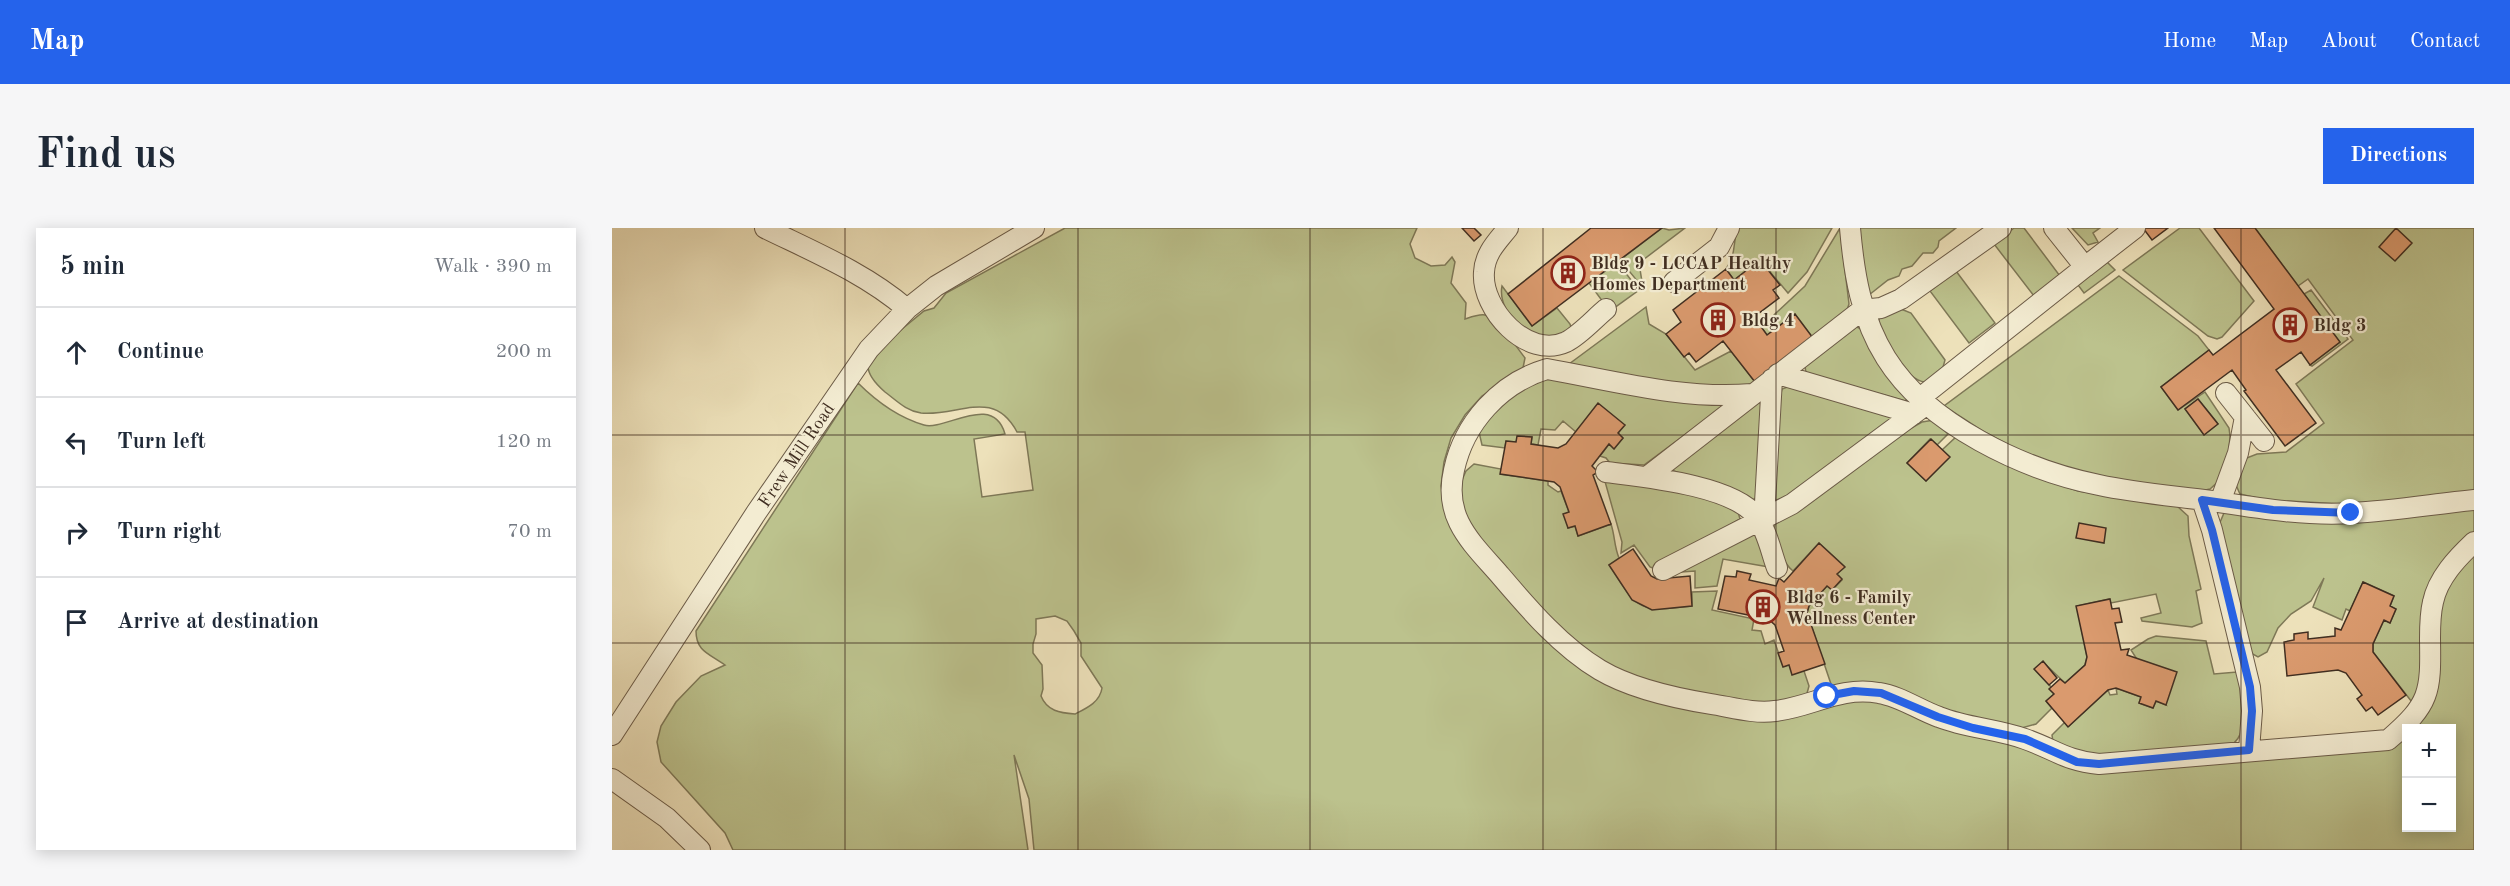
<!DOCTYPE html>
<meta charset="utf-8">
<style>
body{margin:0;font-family:"Old Standard TT",serif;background:#f6f6f7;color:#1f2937}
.controls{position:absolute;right:18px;bottom:18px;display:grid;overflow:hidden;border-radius:0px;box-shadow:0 3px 15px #0003}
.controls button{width:54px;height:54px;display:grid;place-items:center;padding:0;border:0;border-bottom:2px solid #e0e1e3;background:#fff;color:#1f2937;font:30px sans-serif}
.stop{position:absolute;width:18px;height:18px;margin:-14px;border:4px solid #2563eb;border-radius:50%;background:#fff}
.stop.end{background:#2563eb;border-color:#fff;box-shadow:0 2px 6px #0008}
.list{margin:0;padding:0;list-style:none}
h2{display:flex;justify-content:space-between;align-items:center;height:78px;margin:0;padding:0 24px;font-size:26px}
h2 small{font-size:20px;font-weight:400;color:#747a83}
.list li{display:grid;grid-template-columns:39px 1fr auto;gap:18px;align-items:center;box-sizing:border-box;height:90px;padding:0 24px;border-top:2px solid #e0e1e3}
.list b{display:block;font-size:22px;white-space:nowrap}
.list em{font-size:20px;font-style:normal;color:#747a83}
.icon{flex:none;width:33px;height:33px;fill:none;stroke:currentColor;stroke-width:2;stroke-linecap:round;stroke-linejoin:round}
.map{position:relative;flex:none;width:1862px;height:622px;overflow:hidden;border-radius:0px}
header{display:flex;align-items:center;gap:36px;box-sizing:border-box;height:84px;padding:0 30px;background:#2563eb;color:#fff}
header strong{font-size:28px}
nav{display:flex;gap:33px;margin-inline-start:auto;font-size:21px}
.intro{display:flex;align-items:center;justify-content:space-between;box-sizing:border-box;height:144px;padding:0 36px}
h1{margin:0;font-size:42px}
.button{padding:15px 27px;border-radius:0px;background:#2563eb;color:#fff;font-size:21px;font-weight:700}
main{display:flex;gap:36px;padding:0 36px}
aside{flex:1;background:#fff;border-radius:0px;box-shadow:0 3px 15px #0003}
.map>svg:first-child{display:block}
.green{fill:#bcc28d;stroke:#7e7857;stroke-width:1.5;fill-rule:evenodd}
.building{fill:#da9a6e;stroke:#402e21;stroke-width:1.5}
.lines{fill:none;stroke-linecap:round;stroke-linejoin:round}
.minor-casing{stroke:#6b5b47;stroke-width:22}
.minor{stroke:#f3ecd2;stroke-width:20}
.route{stroke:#2563eb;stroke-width:8}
.grid{fill:none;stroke:#402e21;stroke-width:1.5;stroke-opacity:0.55}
.labels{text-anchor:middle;stroke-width:4.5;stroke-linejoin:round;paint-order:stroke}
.poi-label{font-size:18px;font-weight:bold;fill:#402e21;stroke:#f3ecd2;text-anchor:start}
.street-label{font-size:18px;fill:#402e21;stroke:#f3ecd2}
</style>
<header>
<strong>Map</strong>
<nav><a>Home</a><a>Map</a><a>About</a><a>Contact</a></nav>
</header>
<div class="intro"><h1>Find us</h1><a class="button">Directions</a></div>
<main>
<aside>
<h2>5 min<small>Walk · 390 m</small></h2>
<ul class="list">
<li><svg class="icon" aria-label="ahead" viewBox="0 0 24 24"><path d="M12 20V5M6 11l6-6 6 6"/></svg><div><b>Continue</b></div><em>200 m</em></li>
<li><svg class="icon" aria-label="left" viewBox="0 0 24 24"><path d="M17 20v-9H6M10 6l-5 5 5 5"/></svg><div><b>Turn left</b></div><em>120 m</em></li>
<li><svg class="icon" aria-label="right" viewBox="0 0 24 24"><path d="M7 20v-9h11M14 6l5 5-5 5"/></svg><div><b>Turn right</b></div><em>70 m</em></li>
<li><svg class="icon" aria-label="arrive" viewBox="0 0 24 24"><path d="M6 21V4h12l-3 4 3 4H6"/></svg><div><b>Arrive at destination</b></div></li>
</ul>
</aside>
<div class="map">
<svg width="1862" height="622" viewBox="0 0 1862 622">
<rect width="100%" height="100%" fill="#ede1ba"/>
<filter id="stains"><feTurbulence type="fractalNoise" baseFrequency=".00333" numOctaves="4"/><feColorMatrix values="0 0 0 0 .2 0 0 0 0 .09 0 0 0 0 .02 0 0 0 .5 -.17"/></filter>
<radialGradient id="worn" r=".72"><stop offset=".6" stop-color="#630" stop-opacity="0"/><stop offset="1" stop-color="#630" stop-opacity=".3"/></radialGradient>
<path class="green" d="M 453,0 L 805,0 L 798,16 L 803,30 L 819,38 L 833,37 L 840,29 L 843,34 L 839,55 L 854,75 L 853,91 C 859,89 867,86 873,87 C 886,90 905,120 913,130 L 911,140 L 870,168 L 853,187 L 839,210 L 832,234 L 829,258 L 833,279 L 873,344 L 930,409 L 959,432 L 1073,480 L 1250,468 L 1386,510 L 1452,536 L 1794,506 L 1794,600 L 1840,600 L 1840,500 L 1800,500 L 1827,370 L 1862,319 L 1862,622 L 422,622 L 417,571 L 402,527 L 416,622 L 121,622 L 113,605 L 49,534 L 45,514 L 49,498 L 64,474 L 89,448 L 113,437 C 98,426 84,424 84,403 L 246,155 C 264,173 288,190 312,197 C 333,203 381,164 393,206 L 362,211 L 370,269 L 421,262 L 413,204 L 405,204 C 381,159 346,189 309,185 C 294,183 284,172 273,164 C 265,157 256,148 256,138 L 279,110 L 312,83 L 322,80 L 334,65 ZM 443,388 L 455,393 L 462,403 L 469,415 L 469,428 L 490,460 C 488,474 475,480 463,486 C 448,485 435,483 429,468 L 431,461 L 430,437 L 421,425 L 421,416 L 424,406 L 424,391 Z
M 1050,0 L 1057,2 L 1073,0 L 1027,35 L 1031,60 L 1008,32 Z
M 1126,0 L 1220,0 L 1195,44 L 1176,65 L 1148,32 L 1122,52 L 1114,41 C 1125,25 1120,16 1126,0 Z
M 1228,0 L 1237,76 L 1235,82 L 1201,110 L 1183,86 L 1155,107 L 1149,99 L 1193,58 Z
M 1245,0 L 1344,0 L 1327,13 L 1326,19 L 1321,25 L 1311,25 L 1300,38 L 1290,41 L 1287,48 L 1276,52 L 1257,67 Z
M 1402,0 L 1412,0 L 1448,48 L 1422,68 L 1382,16 Z
M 1460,0 L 1488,0 L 1481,5 L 1486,14 L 1476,17 Z
M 1568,0 L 1587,0 L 1642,73 L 1610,109 L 1605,111 L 1596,108 L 1511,42 Z
M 1643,0 L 1862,0 L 1862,264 L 1855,269 L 1730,276 L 1676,273 L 1671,276 L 1628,266 L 1624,257 L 1632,231 L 1645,226 L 1674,224 L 1712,195 L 1684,156 L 1741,112 L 1696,51 L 1686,58 Z
M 1005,34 L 1027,62 L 1002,80 L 991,74 L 977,55 Z
M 1495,34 L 1503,42 L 1472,65 L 1466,57 Z
M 1344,43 L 1383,95 L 1357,115 L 1318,63 Z
M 1507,48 L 1586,108 L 1597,122 L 1549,159 L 1566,182 L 1593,164 L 1617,200 L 1618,208 L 1616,235 L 1608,252 L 1598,261 L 1589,263 L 1520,254 L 1457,242 L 1402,220 L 1369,202 L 1332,178 ZM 1586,171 L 1606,196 L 1592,207 L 1573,181 Z
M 890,58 L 920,98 L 945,80 L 958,96 L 960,102 L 944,113 C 934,109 918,106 909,100 C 897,90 887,73 890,58 Z
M 1699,62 L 1736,111 L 1700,138 L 1698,137 L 1728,114 L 1692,66 Z
M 1034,79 L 1037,96 L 1054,106 L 1083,142 L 1119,123 L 1143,154 C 1116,170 990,145 953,139 Z
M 1289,81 L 1299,85 L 1333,132 L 1330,143 L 1313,154 C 1292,152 1273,111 1266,94 L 1268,89 Z
M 1243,98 L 1249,101 L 1261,123 L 1295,171 L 1293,173 L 1194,145 L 1193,138 Z
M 937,149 L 1117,174 L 1032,237 L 998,235 L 994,230 L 988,228 L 997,216 L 1002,221 L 1011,210 L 1006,205 L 1012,197 L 964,204 L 951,193 L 943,202 L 929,201 L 926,217 L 919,216 L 920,209 L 906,208 L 904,214 L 894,213 L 893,220 L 870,217 L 867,204 L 896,165 Z
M 1178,158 L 1285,190 L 1171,271 L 1162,272 L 1167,173 L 1170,161 Z
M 1144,172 L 1150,173 L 1144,270 L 1139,273 L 1062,243 L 1061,241 Z
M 1322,192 L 1336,206 L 1325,217 L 1318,211 L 1295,235 L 1314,253 L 1337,229 L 1330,222 L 1344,209 L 1440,254 L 1466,263 L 1565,278 L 1576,288 L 1577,308 L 1589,361 L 1584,363 L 1590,395 L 1580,399 L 1530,393 L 1529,390 L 1549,385 L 1544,366 L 1499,375 L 1497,371 L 1465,378 L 1475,429 L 1473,437 L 1453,455 L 1431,434 L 1423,441 L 1439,459 L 1442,466 L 1434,473 L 1440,480 L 1424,496 L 1406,501 L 1220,459 L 1195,385 L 1197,378 L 1215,358 L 1220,362 L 1230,352 L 1225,346 L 1232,338 L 1207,315 L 1181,343 C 1171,335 1159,309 1163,296 L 1294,203 L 1310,194 Z
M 862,236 L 889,241 L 889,246 L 936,253 L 936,257 L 946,264 L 949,263 L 957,284 L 956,300 L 963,298 L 966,308 L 999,296 C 1003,308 1002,318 1007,330 L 997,337 C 1027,383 1025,384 1080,378 L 1080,364 L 1105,363 L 1100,382 L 1142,391 L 1140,402 L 1149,403 L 1153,416 L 1162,412 L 1171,438 L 1177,437 L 1192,443 L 1197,458 L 1194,469 L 1155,478 L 1021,452 L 969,422 L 878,328 L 851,283 L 848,264 L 849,254 L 854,243 Z
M 992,250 L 1081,263 L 1126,284 L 1128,291 L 1043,341 L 1038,339 L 1022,317 L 1009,325 L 1010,314 Z
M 1862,277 L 1862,309 L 1834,338 L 1815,446 L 1803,478 L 1761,424 L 1761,416 L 1772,392 L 1778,395 L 1784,381 L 1778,378 L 1782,368 L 1751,354 L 1738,383 L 1734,381 L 1730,392 L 1701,379 L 1712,350 L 1699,373 L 1679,386 L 1666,400 L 1655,424 L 1646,429 L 1637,424 L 1606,299 L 1612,285 Z
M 1143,306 L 1157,339 L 1111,331 L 1105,358 L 1083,360 L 1083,343 L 1069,344 L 1130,310 Z
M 1544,408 L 1594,413 L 1602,446 L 1625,444 C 1629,465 1640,500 1621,516 L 1480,531 L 1441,514 L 1440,507 L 1453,494 L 1457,498 L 1496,462 L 1498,467 L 1505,466 L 1504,460 L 1529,469 L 1527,475 L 1541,480 L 1544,473 L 1554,477 L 1519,422 L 1536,411 Z"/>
<path class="building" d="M 850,0 L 862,0 L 869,7 L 862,13 Z
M 979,0 L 1050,0 L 920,98 L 896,66 Z
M 1531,0 L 1556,0 L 1540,12 Z
M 1602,0 L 1643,0 L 1728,114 L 1698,137 L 1689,124 L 1664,142 L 1704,195 L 1673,218 L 1632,163 L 1634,162 L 1620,142 L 1566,182 L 1549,159 L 1597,122 L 1601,127 L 1662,81 Z
M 1784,0 L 1800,15 L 1783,33 L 1767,19 Z
M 1148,32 L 1168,57 L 1161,62 L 1167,70 L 1142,89 L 1155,107 L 1183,86 L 1201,110 L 1143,154 L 1111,113 L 1084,134 L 1077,125 L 1072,129 L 1054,106 L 1069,94 L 1061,82 L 1114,41 L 1122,52 Z
M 1586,171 L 1606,196 L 1592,207 L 1573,181 Z
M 986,175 L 1013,197 L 1006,205 L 1011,210 L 1002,221 L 997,216 L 980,238 L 986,244 L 981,247 L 999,296 L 966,308 L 963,298 L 956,300 L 951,286 L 957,284 L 948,259 L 942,254 L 888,246 L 894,213 L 904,214 L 905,208 L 920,209 L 919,216 L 946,220 L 954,216 Z
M 1319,211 L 1338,229 L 1314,253 L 1295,235 Z
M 1467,295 L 1494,300 L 1492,315 L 1464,310 Z
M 1207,315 L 1233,339 L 1225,346 L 1230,351 L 1220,362 L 1215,358 L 1197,378 L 1195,385 L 1213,436 L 1180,447 L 1177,437 L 1171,439 L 1166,425 L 1172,423 L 1163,397 L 1156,391 L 1106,381 L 1113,348 L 1124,349 L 1125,343 L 1139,346 L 1137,352 L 1164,358 L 1167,350 L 1172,354 Z
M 1021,321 L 1039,348 L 1045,351 L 1078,348 L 1080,378 L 1040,382 L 1020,372 L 997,337 Z
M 1751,354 L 1782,368 L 1778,378 L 1784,381 L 1778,395 L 1772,392 L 1761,416 L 1761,424 L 1794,467 L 1766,487 L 1760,479 L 1754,483 L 1745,471 L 1750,467 L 1734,445 L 1726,442 L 1675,448 L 1672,414 L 1682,412 L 1682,406 L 1696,404 L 1696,411 L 1723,408 L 1723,400 L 1729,402 Z
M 1498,371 L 1500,381 L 1507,380 L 1510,394 L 1503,395 L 1509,422 L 1517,421 L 1515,427 L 1565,444 L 1554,477 L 1544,473 L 1541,480 L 1527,475 L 1529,469 L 1504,460 L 1496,462 L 1456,499 L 1434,473 L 1442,466 L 1437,461 L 1448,451 L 1453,455 L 1473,437 L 1475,429 L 1464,378 Z
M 1431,433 L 1445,450 L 1437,457 L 1422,441 Z"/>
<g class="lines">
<defs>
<path id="minor" d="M 153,0 C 202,24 253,45 295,81
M 896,0 C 885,14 873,25 872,44 C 869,81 915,132 954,114 C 968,107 982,91 994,81
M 1238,0 C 1242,46 1249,90 1274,130 C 1316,197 1412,242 1487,257 C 1524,265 1563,268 1600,273 C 1646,280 1694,288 1740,285 C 1781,283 1822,276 1862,272
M 1473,39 L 1523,0
M 1062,54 L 1107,19 L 1117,0
M 1166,146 L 1302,186
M 1614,165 L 1652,213
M 1140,166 C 1072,172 1002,153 935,141 C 888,155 852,195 842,242 C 831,289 858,313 887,346 C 916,380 949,419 988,442 C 1020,461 1062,470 1099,476 C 1119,479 1142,486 1163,483 C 1200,479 1227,458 1267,465 C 1288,468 1307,482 1327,489 C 1355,500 1385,501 1413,511 C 1442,521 1454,533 1487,536 L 1776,512 C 1818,476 1819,465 1818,411 C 1818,399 1818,386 1821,374 C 1826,350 1845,330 1862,314
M 1308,170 L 1473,39 L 1442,0
M 994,244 C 1032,249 1120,257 1144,288 C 1155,302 1159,324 1165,340
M 1035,249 L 1250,82 L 1269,80 L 1289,71 L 1389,0
M 1590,272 L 1600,302 L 1638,459 L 1640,483 L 1637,522
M 1608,274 L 1626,225 L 1633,189
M 1146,292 L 1153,275 L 1160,151
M 1051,342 L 1180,276 L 1315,176
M 0,507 L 144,285 L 257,121 L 295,81 L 324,58 L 422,0
M 0,551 L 55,590 L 88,622"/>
</defs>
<use href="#minor" class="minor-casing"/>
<use href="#minor" class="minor"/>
</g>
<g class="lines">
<path class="route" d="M 1215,468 L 1242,463 L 1269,465 L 1326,489 L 1361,500 L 1413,511 L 1465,534 L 1487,536 L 1637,522 L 1640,483 L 1638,459 L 1600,302 L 1590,272 L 1661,282 L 1739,285"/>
</g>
<path class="grid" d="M 233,0 L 233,622M 466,0 L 466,622M 698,0 L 698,622M 931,0 L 931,622M 1164,0 L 1164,622M 1396,0 L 1396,622M 1629,0 L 1629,622M 0,207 L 1862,207M 0,415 L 1862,415"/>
<defs>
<symbol id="building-ring" viewBox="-11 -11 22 22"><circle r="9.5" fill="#f3ecd2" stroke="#8f2418" stroke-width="1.5"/><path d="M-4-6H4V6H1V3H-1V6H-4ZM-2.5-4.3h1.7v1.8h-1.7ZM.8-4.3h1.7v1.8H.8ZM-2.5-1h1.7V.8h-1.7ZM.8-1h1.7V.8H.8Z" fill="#8f2418"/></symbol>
</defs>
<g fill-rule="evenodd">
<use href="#building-ring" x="937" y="26" width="38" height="38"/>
<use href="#building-ring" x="1087" y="73" width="38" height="38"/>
<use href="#building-ring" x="1659" y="78" width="38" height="38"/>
<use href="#building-ring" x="1132" y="360" width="38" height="38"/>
</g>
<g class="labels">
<g class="poi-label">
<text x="979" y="41">Bldg 9 - LCCAP Healthy<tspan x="979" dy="21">Homes Department</tspan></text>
<text x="1129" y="98">Bldg 4</text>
<text x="1701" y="103">Bldg 3</text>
<text x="1174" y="375">Bldg 6 - Family<tspan x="1174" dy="21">Wellness Center</tspan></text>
</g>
<g class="street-label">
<text transform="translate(184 227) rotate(-56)" y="6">Frew Mill Road</text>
</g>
</g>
<rect width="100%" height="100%" filter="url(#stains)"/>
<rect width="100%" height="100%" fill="url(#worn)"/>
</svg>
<div class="controls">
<button>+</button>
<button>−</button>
</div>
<div class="stop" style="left:1215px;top:468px"></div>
<div class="stop end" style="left:1739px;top:285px"></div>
</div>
</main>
